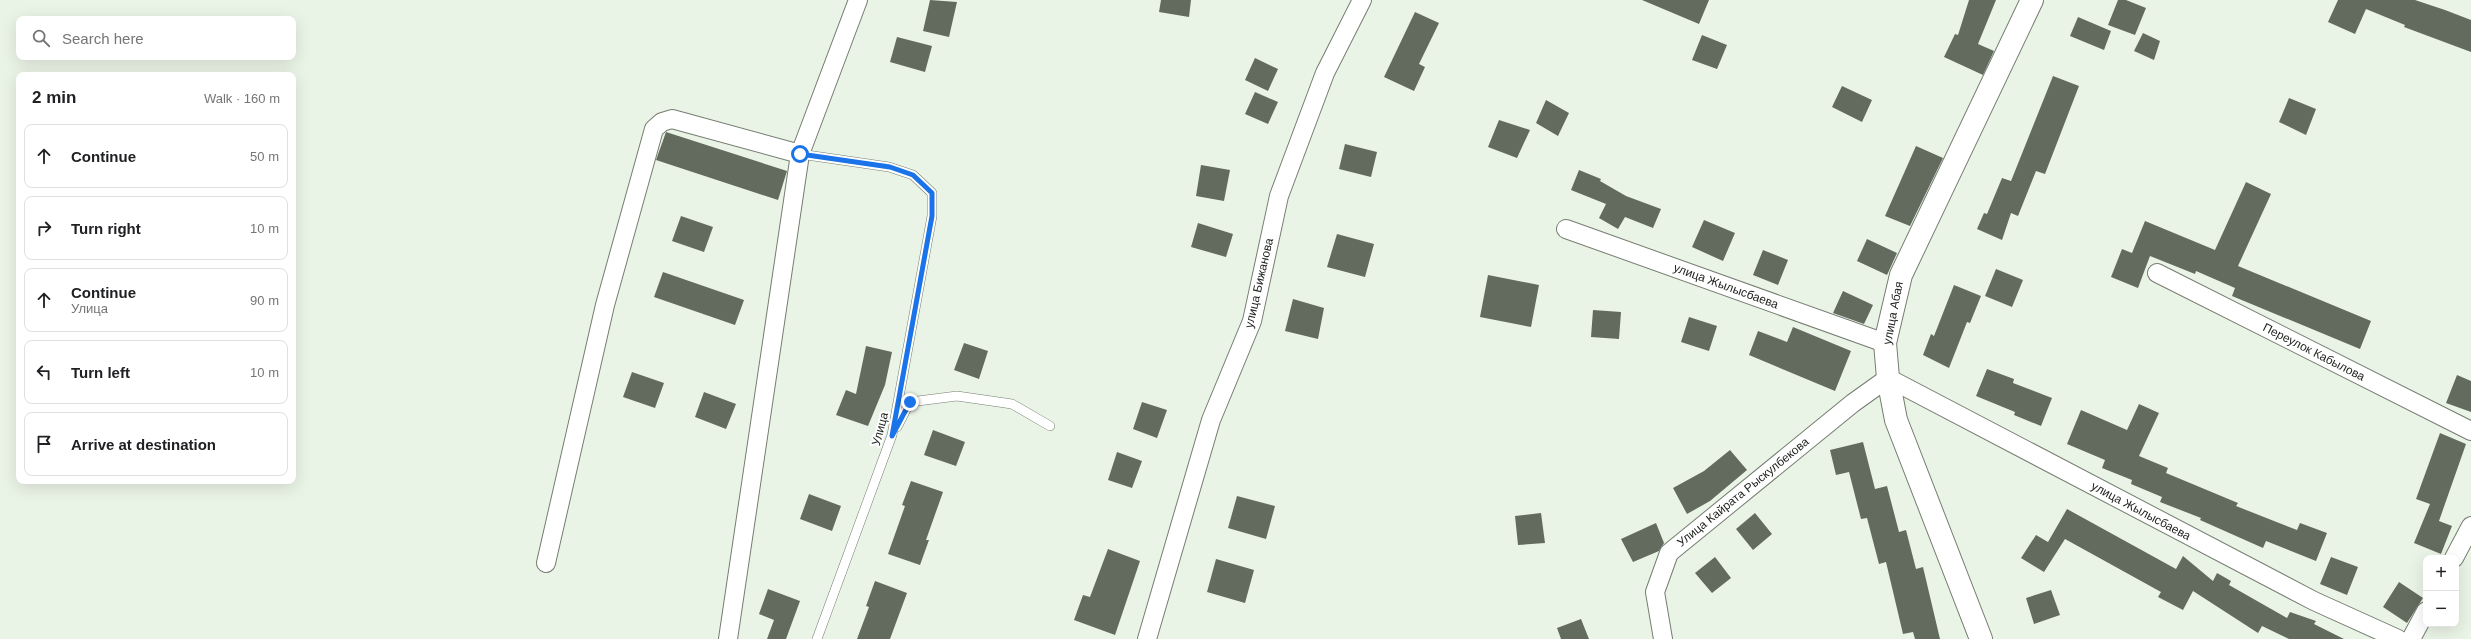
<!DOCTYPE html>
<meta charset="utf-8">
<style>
body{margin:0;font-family:Arial,sans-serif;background:#f6f6f6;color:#202124}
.controls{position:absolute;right:12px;bottom:12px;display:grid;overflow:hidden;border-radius:8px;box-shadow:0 4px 16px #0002}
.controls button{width:36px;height:36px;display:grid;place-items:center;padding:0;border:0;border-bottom:1px solid #e0e0e0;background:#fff;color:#202124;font:20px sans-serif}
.stop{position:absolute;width:12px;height:12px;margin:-9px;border:3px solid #1a73e8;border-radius:50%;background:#fff}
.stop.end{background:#1a73e8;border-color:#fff;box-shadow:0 1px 4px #0008}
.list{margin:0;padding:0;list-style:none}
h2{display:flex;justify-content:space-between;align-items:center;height:52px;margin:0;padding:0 16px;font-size:17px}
h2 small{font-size:13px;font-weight:400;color:#757577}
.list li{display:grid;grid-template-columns:26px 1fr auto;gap:12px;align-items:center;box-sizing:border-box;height:64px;margin:0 8px 8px;padding:0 8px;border:1px solid #e0e0e0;border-radius:8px}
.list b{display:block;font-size:15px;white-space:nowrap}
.list p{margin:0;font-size:13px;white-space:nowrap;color:#757577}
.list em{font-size:13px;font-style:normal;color:#757577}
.icon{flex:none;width:22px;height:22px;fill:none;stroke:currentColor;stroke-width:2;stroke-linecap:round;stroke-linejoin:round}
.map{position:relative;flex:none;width:2471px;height:639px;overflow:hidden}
.search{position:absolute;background:#fff;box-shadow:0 4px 16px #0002;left:16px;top:16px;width:280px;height:44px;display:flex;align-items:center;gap:10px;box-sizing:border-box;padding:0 14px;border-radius:8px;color:#757577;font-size:15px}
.panel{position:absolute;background:#fff;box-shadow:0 4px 16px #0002;left:16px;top:72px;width:280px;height:412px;border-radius:8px}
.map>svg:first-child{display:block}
.building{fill:#636b5f}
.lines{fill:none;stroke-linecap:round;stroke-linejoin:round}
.service-casing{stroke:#757d71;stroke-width:10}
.minor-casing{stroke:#757d71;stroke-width:20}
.tertiary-casing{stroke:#757d71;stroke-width:24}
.service{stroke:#fff;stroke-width:9}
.minor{stroke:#fff;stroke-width:18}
.tertiary{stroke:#fff;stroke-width:22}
.route{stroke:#1a73e8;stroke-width:5}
.labels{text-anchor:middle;stroke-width:4;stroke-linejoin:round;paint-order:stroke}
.street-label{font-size:12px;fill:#212520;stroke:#fff}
</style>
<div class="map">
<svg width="2471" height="639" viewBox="0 0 2471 639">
<rect width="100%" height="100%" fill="#eaf4e6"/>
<path class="building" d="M 930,0 L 957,2 L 949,37 L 923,31 Z
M 1161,0 L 1191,0 L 1189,17 L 1159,12 Z
M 1642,0 L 1709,0 L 1699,24 Z
M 1969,0 L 1996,0 L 1978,44 L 1994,51 L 1983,75 L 1944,57 L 1955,34 L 1958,35 Z
M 2118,0 L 2126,0 L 2146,8 L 2135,35 L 2108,25 Z
M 2338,0 L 2415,0 L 2445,10 L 2471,20 L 2471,52 L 2404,27 L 2405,25 L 2366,9 L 2355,34 L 2328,22 Z
M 1415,12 L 1439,23 L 1419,64 L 1425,67 L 1414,91 L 1384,77 Z
M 2078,17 L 2111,31 L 2104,50 L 2070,36 Z
M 2143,33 L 2160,41 L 2154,60 L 2134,51 Z
M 1702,35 L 1727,45 L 1717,69 L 1692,60 Z
M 897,37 L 932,46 L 925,72 L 890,62 Z
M 1255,58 L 1278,69 L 1268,91 L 1245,80 Z
M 2053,76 L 2079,86 L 2045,174 L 2036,171 L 2018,216 L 2011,213 L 2002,240 L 1977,229 L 1984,213 L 1987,214 L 2002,178 L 2011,181 Z
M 1842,86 L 1872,100 L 1862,122 L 1832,107 Z
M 1255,92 L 1278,102 L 1268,124 L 1245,114 Z
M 2289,98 L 2316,109 L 2306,135 L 2279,122 Z
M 1546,100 L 1569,113 L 1558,136 L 1536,123 Z
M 1499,120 L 1530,130 L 1517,158 L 1488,147 Z
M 666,132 L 787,171 L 778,200 L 656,160 Z
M 1345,144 L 1377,152 L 1371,177 L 1339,169 Z
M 1916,146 L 1943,158 L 1910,226 L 1885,216 Z
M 1201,165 L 1230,170 L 1224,201 L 1196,196 Z
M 1579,170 L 1601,179 L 1600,181 L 1626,196 L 1661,209 L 1653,228 L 1625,217 L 1618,229 L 1599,218 L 1606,204 L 1571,190 Z
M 2246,182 L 2271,194 L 2238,266 L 2371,321 L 2360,349 L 2232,296 L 2235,288 L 2196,271 L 2195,274 L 2150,256 L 2138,288 L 2111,277 L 2122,249 L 2132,253 L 2145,221 L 2215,250 Z
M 681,216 L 713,227 L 704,252 L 672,241 Z
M 1704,220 L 1735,233 L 1723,261 L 1692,247 Z
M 1198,223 L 1233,234 L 1226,257 L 1191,247 Z
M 1337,234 L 1374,244 L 1365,277 L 1327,267 Z
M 1867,239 L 1897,253 L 1887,275 L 1857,261 Z
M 1763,250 L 1788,260 L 1778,285 L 1753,275 Z
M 1996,269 L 2023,280 L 2012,307 L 1985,296 Z
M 663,272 L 744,300 L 735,325 L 654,297 Z
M 1488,275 L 1539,285 L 1531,327 L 1480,317 Z
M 1954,285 L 1981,296 L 1970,323 L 1967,322 L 1949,368 L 1923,355 L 1931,334 L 1934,336 Z
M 1843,291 L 1873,305 L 1864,324 L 1833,313 Z
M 1293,299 L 1324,308 L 1318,339 L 1285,331 Z
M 1593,310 L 1621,312 L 1619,339 L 1591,337 Z
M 1689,317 L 1717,326 L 1709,351 L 1681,342 Z
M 1793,327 L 1851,351 L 1835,391 L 1749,355 L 1758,331 L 1787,342 Z
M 964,343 L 988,351 L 979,379 L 954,370 Z
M 866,346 L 892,352 L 885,385 L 868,426 L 836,415 L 846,390 L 856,394 Z
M 1987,369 L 2014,379 L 2013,383 L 2052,398 L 2041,426 L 2014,415 L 2015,412 L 1976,396 Z
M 632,372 L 664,383 L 655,408 L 623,397 Z
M 2457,375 L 2471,381 L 2471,412 L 2446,403 Z
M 704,392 L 736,404 L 726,429 L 695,417 Z
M 1142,402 L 1167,410 L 1157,438 L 1133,429 Z
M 2139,404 L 2159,413 L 2139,456 L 2168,468 L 2166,473 L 2238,503 L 2236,506 L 2297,530 L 2300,523 L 2327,533 L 2316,561 L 2266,541 L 2263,548 L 2200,520 L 2201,518 L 2160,502 L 2162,497 L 2131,484 L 2132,480 L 2102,468 L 2105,460 L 2067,444 L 2081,410 L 2127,430 Z
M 933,430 L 965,442 L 956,466 L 924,455 Z
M 2440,433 L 2466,444 L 2439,521 L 2452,526 L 2441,554 L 2414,543 L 2430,504 L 2416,499 Z
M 1863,442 L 1875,489 L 1887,486 L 1899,532 L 1906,530 L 1916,569 L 1923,567 L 1940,639 L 1915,639 L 1913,632 L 1903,634 L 1886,562 L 1879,564 L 1867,518 L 1861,519 L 1849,472 L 1836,475 L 1830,450 Z
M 1730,450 L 1747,470 L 1710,501 L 1687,514 L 1673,488 L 1704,471 Z
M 1117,452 L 1142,461 L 1132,488 L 1108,480 Z
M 911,481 L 943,492 L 926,540 L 929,540 L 920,565 L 888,554 L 905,506 L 902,505 Z
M 809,494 L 841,506 L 832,531 L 800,519 Z
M 1237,496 L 1275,506 L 1266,539 L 1228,528 Z
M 2067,509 L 2176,569 L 2183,556 L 2213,581 L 2217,573 L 2231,581 L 2229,585 L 2287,618 L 2290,612 L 2316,621 L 2314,624 L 2344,639 L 2289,639 L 2262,626 L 2258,633 L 2193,591 L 2183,610 L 2158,597 L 2161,592 L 2065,539 L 2044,572 L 2021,558 L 2036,535 L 2048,542 Z
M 1541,513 L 1545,543 L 1518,545 L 1515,516 Z
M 1755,513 L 1772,534 L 1753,550 L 1736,529 Z
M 1656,523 L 1664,543 L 1659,551 L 1633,562 L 1621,539 Z
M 1108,549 L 1140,561 L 1115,635 L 1074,620 L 1083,595 L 1090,597 Z
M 1715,557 L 1731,578 L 1712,593 L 1695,573 Z
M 2331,557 L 2358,567 L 2347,595 L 2320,584 Z
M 1216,559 L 1254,570 L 1245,603 L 1207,592 Z
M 875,581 L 907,593 L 890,639 L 857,639 L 869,607 L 866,606 Z
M 2399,582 L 2423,598 L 2407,623 L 2383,607 Z
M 768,589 L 800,601 L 786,639 L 767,639 L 774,620 L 759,614 Z
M 2051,590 L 2060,615 L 2034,624 L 2026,598 Z
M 1581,619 L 1589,639 L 1561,639 L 1557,628 Z"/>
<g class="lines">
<defs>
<path id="service" d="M 800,154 L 889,167 L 913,175 L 932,193 L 932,216 L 892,435 L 817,639
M 897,427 L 910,402 L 957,396 L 1012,404 L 1050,426"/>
<path id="minor" d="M 1566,229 L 1885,343
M 2157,273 L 2471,431
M 2454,558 L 2471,526
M 546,563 L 605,305 L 654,129 L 662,122 L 672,119 L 800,154
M 728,639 L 800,154 L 858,0
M 1147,639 L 1211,420 L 1252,321 L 1279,196 L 1325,73 L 1362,0
M 1663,639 L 1655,592 L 1669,553 L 1853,403 L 1888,378 L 2314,601 L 2398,639
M 2411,639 L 2426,611"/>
<path id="tertiary" d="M 1981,639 L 1896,420 L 1888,378 L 1885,343 L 1901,275 L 2032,0"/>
</defs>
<use href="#service" class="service-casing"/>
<use href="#minor" class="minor-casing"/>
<use href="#tertiary" class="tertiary-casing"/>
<use href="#service" class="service"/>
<use href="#minor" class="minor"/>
<use href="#tertiary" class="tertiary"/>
</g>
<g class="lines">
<path class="route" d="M 800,154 L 890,167 L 913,175 L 932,193 L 932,216 L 892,436 L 910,402"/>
</g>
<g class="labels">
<g class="street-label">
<text transform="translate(1259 283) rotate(-77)" y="4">улица Бижанова</text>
<text transform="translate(1726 286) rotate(20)" y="4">улица Жылысбаева</text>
<text transform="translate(1893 313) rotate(-79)" y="4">улица Абая</text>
<text transform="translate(2314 352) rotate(27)" y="4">Переулок Кабылова</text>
<text transform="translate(880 429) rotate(-75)" y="4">Улица</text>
<text transform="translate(1743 492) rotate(-39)" y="4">Улица Кайрата Рыскулбекова</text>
<text transform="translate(2141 511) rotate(28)" y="4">улица Жылысбаева</text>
</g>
</g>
</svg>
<div class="controls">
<button>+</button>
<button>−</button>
</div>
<div class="stop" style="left:800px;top:154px"></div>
<div class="stop end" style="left:910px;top:402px"></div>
<div class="search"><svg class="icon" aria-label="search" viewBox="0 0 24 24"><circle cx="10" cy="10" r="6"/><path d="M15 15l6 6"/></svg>Search here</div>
<section class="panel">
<h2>2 min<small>Walk · 160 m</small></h2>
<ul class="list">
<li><svg class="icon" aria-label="ahead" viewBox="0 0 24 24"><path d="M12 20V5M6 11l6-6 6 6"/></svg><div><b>Continue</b></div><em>50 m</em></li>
<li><svg class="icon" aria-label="right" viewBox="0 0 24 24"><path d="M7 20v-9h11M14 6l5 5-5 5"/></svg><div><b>Turn right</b></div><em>10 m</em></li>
<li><svg class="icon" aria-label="ahead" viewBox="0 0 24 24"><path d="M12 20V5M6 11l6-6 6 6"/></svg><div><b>Continue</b><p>Улица</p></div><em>90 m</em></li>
<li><svg class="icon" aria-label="left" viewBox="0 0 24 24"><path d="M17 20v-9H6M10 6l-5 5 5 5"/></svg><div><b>Turn left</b></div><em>10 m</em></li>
<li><svg class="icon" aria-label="arrive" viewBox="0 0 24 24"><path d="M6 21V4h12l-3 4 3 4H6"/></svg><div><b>Arrive at destination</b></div></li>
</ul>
</section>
</div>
